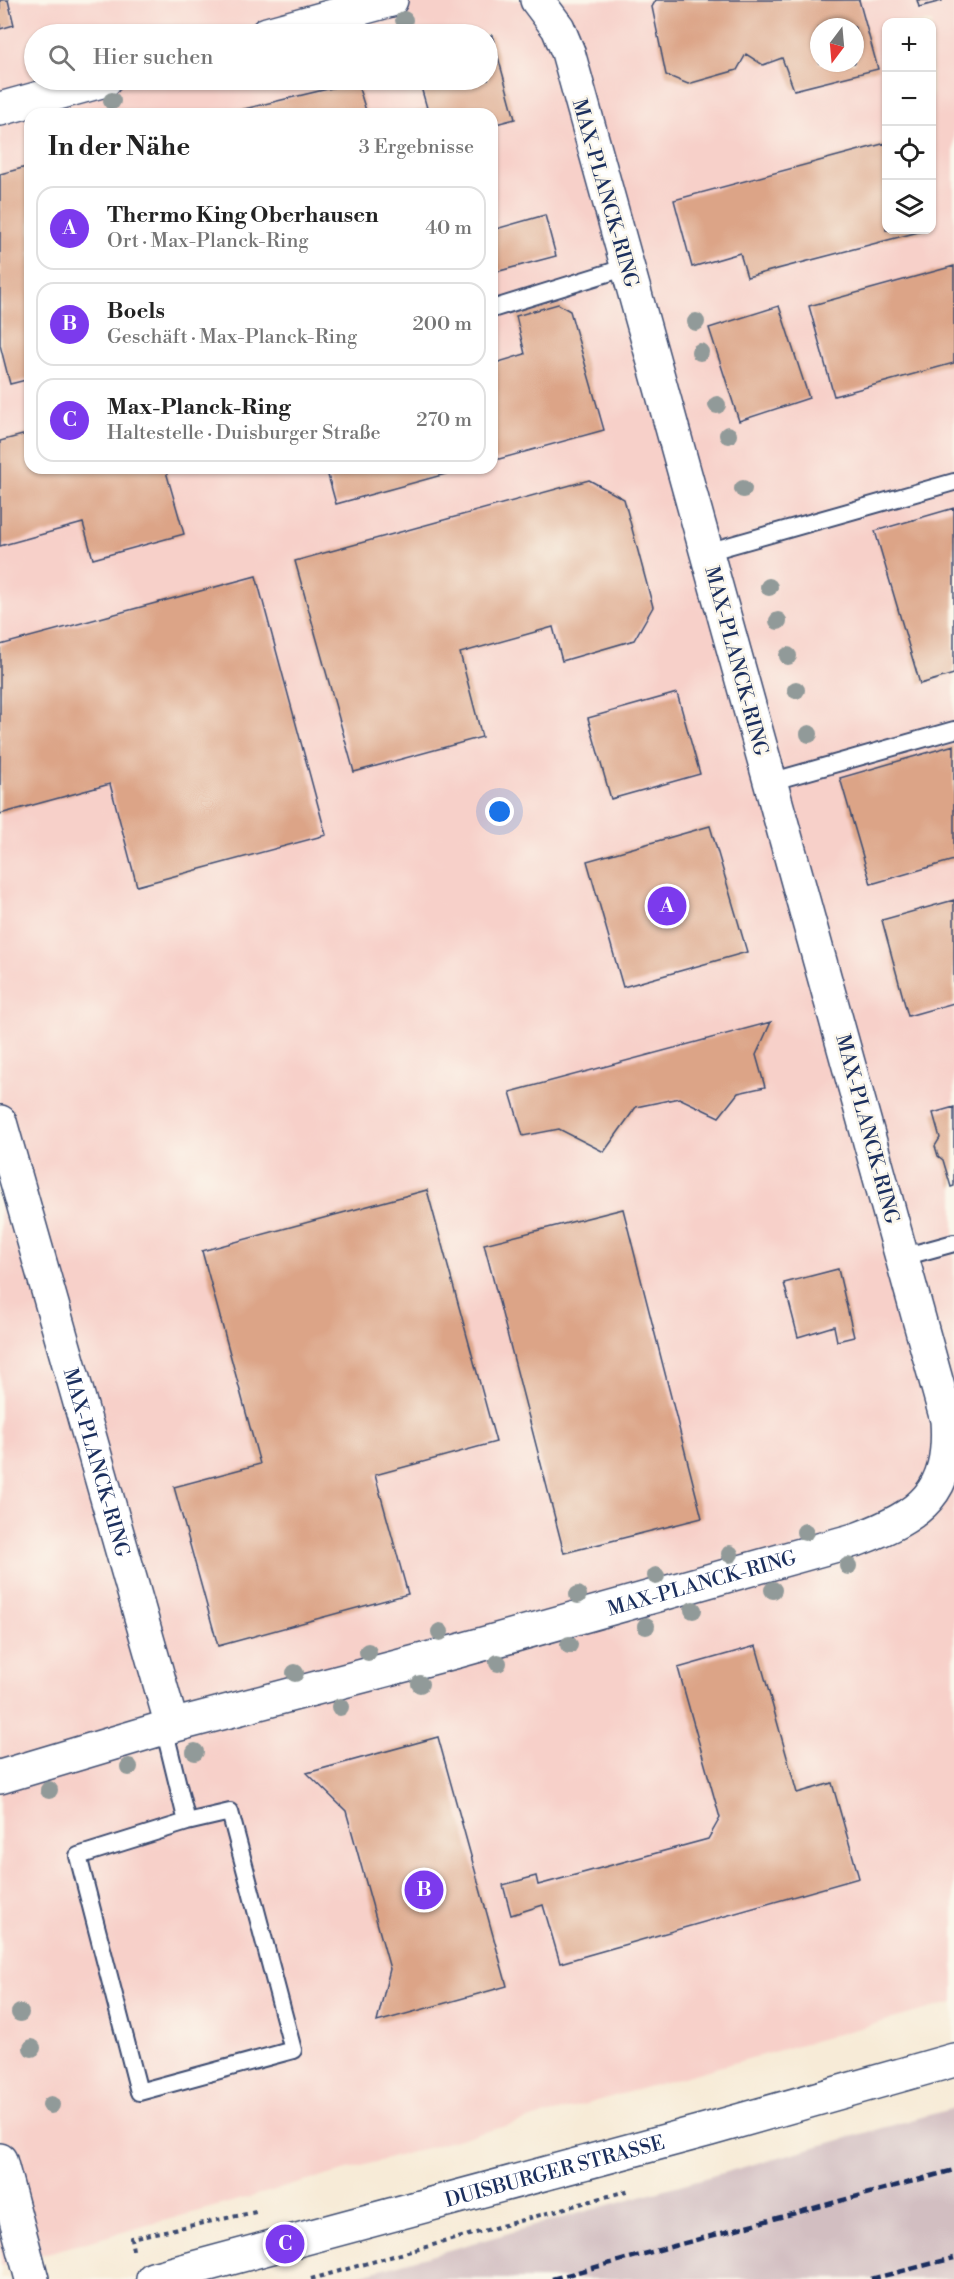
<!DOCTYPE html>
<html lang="de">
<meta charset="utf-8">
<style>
body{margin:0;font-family:"Libre Bodoni",serif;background:#f2f2f2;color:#222}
.controls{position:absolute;right:18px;top:18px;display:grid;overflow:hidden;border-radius:12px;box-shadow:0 2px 4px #0004}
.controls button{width:54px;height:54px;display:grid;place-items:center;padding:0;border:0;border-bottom:2px solid #e0e0e0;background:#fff;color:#222;font:30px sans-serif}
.compass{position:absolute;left:810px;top:18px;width:54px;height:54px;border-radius:50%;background:#fff;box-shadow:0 2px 4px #0004;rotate:196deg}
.you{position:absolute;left:500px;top:812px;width:21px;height:21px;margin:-15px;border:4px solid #fff;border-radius:50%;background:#1a73e8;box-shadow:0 0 0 9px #1a73e833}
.badge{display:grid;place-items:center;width:39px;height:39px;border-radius:50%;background:#7c3aed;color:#fff;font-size:20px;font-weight:700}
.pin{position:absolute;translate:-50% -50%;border:3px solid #fff;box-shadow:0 2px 6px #0006}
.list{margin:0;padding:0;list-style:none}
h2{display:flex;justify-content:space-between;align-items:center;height:78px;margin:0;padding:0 24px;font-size:26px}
h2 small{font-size:20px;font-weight:400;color:#767676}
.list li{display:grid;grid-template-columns:39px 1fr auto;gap:18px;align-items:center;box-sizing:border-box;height:84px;margin:0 12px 12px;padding:0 12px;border:2px solid #e0e0e0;border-radius:18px}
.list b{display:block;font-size:22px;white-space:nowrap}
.list p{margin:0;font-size:20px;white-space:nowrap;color:#767676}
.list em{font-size:20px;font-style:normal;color:#767676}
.icon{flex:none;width:33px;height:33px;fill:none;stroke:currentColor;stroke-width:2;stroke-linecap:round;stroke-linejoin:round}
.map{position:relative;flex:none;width:954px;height:2279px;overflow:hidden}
.search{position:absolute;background:#fff;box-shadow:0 2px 4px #0004;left:24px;top:24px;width:474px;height:66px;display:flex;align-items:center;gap:15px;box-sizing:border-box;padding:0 21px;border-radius:33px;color:#767676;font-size:22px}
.panel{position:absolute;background:#fff;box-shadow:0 2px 4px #0004;left:24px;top:108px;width:474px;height:366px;border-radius:18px}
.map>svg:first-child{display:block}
.built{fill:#f7d0c9;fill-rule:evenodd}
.industrial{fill:#d2bec1}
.building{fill:#dca487;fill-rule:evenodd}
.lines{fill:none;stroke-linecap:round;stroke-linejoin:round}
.service-casing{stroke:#3c4b70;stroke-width:20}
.minor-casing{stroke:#3c4b70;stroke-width:36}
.secondary-casing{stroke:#3c4b70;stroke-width:36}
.path{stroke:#3c4b70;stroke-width:4;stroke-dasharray:4.5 4.5;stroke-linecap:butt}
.service{stroke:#fff;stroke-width:16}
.minor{stroke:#fff;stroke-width:33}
.secondary{stroke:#fff;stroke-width:33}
.rail{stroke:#1b2f5e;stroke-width:4.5;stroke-dasharray:9 4.5;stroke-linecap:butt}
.tree{fill:#919a99}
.labels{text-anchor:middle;stroke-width:5;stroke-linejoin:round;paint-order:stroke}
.street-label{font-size:20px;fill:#1b2f5e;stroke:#fbf7ec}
</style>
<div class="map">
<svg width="954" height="2279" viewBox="0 0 954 2279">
<rect width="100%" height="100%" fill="#fbf7ec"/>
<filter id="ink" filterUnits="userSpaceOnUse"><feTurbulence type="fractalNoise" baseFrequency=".0167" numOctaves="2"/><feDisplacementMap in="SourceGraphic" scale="12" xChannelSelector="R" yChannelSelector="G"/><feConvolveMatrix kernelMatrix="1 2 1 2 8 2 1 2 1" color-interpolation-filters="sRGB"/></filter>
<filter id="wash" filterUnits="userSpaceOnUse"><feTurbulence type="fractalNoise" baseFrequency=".008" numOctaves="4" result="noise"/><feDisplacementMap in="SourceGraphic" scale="24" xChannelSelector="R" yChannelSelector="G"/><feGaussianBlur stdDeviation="1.35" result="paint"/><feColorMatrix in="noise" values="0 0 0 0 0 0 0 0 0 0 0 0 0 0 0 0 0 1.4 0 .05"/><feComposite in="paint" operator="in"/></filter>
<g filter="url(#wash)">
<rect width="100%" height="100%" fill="#f7ebd7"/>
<path class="built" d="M 0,0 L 954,0 L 954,2002 L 0,2266 ZM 886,22 L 932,22 L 932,230 L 886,230 ZM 819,27 L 855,27 L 855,63 L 819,63 ZM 34,34 L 488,34 L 488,80 L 34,80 ZM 30,114 L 492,114 L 492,468 L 30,468 Z"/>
<path class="industrial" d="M 954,2108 L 954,2279 L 345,2279 Z"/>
<g id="blocks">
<path class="building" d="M 0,0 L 8,0 L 14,25 L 0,29 Z
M 656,0 L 859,0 L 878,69 L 794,90 L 782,58 L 763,65 L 746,54 L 737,70 L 688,84 L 666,75 L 652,7 ZM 819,27 L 855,27 L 855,63 L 819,63 Z
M 917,0 L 942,0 L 942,1 L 919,7 Z
M 492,35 L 515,119 L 492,125 L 492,114 L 408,114 L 427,108 L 419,80 L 488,80 L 488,36 Z
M 357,82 L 367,114 L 227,114 L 227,113 Z
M 886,143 L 886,230 L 926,230 L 747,277 L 740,253 L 692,267 L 674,200 Z
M 30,166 L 30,379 L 10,384 L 0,345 L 0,174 Z
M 545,215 L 556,256 L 492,273 L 492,230 Z
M 954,266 L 954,363 L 834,396 L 809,306 Z
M 558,304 L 570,311 L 604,430 L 492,461 L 492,364 L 525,354 L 516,316 Z
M 779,306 L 809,398 L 739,421 L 709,328 Z
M 30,433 L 30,468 L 165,468 L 184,534 L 93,559 L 83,523 L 0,546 L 0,441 Z
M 326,468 L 464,468 L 464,469 L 336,504 Z
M 589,480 L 624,499 L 653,607 L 634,640 L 562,661 L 553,627 L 460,653 L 482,737 L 354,772 L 295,561 Z
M 954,508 L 954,674 L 920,684 L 875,531 Z
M 256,576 L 326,835 L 137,886 L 110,784 L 0,814 L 0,645 Z
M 677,693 L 700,774 L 611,799 L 588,718 Z
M 954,745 L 954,860 L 871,884 L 840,778 Z
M 710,826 L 747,952 L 623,987 L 587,861 Z
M 954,900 L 954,1003 L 908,1016 L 882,920 Z
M 771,1022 L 756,1055 L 765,1087 L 738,1093 L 719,1117 L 679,1098 L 636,1107 L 604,1152 L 559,1129 L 523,1136 L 510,1092 Z
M 954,1107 L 954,1186 L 951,1187 L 943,1160 L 938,1156 L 935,1146 L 940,1138 L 933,1113 Z
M 427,1190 L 496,1442 L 375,1475 L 408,1594 L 218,1646 L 174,1487 L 260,1464 L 202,1251 Z
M 623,1209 L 702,1518 L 564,1553 L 484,1244 Z
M 838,1269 L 854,1337 L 837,1341 L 834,1326 L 798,1337 L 784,1283 Z
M 756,1646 L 797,1793 L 832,1783 L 859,1878 L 560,1963 L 543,1905 L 511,1915 L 503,1885 L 536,1876 L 538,1885 L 708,1839 L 720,1818 L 678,1668 Z
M 438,1737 L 507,1986 L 377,2022 L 390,1969 L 346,1811 L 307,1773 Z"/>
</g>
</g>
<g filter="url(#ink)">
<use href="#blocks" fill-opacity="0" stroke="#3c4b70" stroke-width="1.5"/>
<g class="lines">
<defs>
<path id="service" d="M 492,309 L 627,267
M 707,552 L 954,482
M 770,782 L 954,730
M 903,1257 L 954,1243
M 164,1728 L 187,1822 L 78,1856 L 139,2092 L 293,2050 L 230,1812 L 187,1822"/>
<g id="minor">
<path d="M 267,34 L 391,0"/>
<path d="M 0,109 L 105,80"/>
<path id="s1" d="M 0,1122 L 172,1726"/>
<path id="s2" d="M 0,1777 L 164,1728 L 458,1651 L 858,1539 C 921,1515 952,1493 947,1420 L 568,52 L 558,28 L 537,0"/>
<path d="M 0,2160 L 32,2279"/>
</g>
<g id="secondary">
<path id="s3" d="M 153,2279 L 710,2129 L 954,2060"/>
</g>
</defs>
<use href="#service" class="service-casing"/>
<use href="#minor" class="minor-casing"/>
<use href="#secondary" class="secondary-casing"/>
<path class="path" d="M 133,2250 L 131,2238 L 256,2212
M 311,2279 L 630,2190"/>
<use href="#service" class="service"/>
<use href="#minor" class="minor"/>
<use href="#secondary" class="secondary"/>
<path class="rail" d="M 552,2279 L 954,2170
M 871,2279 L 954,2258"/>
</g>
<g class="tree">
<circle cx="404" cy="20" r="9"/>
<circle cx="112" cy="101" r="9"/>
<circle cx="696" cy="322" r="9"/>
<circle cx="700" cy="352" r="9"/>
<circle cx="717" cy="405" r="9"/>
<circle cx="728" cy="435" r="9"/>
<circle cx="743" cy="489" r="9"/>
<circle cx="769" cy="587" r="9"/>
<circle cx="778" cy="621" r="9"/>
<circle cx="788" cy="656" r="9"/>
<circle cx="796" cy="690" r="9"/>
<circle cx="809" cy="734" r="9"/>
<circle cx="805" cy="1532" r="9"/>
<circle cx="730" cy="1554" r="9"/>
<circle cx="848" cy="1566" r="9"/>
<circle cx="656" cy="1576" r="9"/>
<circle cx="773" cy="1590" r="9"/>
<circle cx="578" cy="1595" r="9"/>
<circle cx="693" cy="1610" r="9"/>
<circle cx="646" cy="1626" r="9"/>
<circle cx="440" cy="1632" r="9"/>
<circle cx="569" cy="1645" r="9"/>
<circle cx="368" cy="1652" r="9"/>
<circle cx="498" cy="1663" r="9"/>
<circle cx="295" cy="1673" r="9"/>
<circle cx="420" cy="1684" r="9"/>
<circle cx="340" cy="1707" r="9"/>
<circle cx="195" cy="1752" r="9"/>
<circle cx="129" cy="1767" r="9"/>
<circle cx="49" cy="1790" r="9"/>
<circle cx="20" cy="2013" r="9"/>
<circle cx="32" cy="2048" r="9"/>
<circle cx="51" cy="2105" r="9"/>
</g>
</g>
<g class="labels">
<g class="street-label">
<text transform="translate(606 193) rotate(74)" y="7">MAX-PLANCK-RING</text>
<text transform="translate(737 661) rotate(75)" y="7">MAX-PLANCK-RING</text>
<text transform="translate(868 1129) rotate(75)" y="7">MAX-PLANCK-RING</text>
<text dy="7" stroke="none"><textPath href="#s1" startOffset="354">MAX-PLANCK-RING</textPath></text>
<text dy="7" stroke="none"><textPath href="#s2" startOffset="728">MAX-PLANCK-RING</textPath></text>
<text dy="7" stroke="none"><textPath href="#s3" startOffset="416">DUISBURGER STRASSE</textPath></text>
</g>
</g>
</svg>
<div class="controls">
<button>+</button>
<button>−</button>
<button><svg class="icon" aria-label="locate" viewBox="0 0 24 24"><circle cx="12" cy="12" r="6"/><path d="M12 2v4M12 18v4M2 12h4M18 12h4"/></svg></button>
<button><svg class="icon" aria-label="layers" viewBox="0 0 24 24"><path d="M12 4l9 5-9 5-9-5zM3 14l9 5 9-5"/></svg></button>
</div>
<svg class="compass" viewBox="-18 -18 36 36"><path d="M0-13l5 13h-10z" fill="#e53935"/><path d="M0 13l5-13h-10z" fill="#767676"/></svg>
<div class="you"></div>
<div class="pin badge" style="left:667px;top:906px">A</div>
<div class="pin badge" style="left:424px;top:1890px">B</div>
<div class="pin badge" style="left:285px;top:2244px">C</div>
<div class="search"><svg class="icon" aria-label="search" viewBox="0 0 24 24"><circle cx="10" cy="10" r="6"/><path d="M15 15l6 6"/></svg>Hier suchen</div>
<section class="panel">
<h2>In der Nähe<small>3 Ergebnisse</small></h2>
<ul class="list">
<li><span class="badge">A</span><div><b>Thermo King Oberhausen</b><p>Ort · Max-Planck-Ring</p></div><em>40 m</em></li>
<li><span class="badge">B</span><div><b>Boels</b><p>Geschäft · Max-Planck-Ring</p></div><em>200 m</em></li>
<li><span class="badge">C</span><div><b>Max-Planck-Ring</b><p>Haltestelle · Duisburger Straße</p></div><em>270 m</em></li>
</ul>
</section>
</div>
